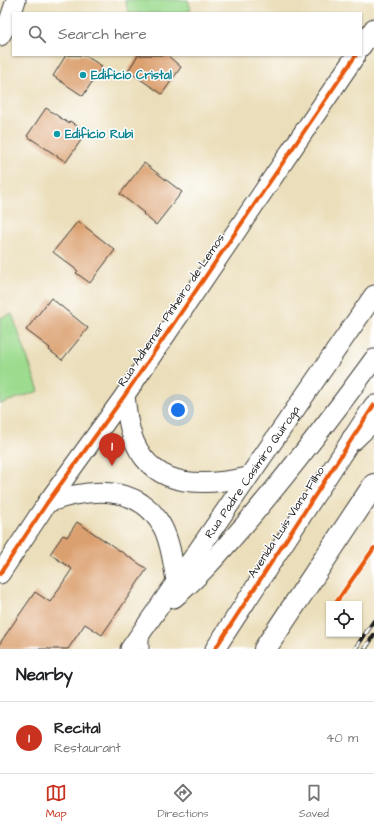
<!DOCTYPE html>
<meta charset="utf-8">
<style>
body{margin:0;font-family:"Architects Daughter",sans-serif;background:#f2f2f2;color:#202124}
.controls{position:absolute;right:12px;bottom:12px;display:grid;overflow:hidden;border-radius:0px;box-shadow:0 1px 3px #0004}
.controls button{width:36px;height:36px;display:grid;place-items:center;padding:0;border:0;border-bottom:1px solid #e0e0e0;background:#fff;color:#202124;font:20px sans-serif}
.you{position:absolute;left:178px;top:410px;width:14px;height:14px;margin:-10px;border:3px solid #fff;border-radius:50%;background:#1a73e8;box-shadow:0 0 0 6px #1a73e833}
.badge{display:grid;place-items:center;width:26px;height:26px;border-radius:50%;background:#c8321e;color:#fff;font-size:13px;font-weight:700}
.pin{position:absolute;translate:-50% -33px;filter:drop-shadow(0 1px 2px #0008)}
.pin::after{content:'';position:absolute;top:21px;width:14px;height:12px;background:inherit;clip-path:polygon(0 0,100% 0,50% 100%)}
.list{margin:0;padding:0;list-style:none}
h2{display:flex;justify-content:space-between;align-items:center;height:52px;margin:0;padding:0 16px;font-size:17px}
h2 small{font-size:13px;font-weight:400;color:#757577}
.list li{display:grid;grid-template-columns:26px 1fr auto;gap:12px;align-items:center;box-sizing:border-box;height:72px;padding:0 16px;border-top:1px solid #e0e0e0}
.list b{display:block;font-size:15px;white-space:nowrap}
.list p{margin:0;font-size:13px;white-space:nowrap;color:#757577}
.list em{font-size:13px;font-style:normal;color:#757577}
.icon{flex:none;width:22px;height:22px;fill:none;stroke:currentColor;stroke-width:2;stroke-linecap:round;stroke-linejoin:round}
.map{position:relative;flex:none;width:374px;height:649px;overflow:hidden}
.search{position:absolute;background:#fff;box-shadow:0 1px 3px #0004;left:12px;right:12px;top:12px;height:44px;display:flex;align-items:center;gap:10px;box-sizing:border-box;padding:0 14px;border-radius:0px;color:#757577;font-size:15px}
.sheet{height:124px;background:#fff}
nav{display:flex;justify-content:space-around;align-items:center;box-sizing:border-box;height:56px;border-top:1px solid #e0e0e0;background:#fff;font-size:11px;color:#757577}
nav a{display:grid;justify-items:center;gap:2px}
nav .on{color:#c8321e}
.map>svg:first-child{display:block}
.green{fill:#9ddb8f;stroke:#5c7c56}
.building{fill:#dba06f}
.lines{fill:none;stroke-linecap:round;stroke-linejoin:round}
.lane-casing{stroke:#3b3934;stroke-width:9}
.secondary-casing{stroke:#3b3934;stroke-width:21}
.highway-casing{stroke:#3b3934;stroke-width:24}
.lane{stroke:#fff;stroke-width:7}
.secondary{stroke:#fff;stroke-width:19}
.highway{stroke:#fff;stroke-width:22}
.rail-casing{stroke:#1c1c1c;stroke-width:4.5}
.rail{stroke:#fff;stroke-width:3;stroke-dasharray:9;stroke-linecap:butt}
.cycleway-casing{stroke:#fff;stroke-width:6}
.cycleway{stroke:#e8590c;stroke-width:4}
.culture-dot{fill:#0f9aa8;stroke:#fff;stroke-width:1.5}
.labels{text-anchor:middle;stroke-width:3;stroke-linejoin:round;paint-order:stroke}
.culture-label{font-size:12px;font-weight:bold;fill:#0d838f;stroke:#fff;text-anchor:start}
.street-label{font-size:12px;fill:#1c1c1c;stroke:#fff}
</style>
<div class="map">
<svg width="374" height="649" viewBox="0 0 374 649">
<rect width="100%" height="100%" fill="#fff"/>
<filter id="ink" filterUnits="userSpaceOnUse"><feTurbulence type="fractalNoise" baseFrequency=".025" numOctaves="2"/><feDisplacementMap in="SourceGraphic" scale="8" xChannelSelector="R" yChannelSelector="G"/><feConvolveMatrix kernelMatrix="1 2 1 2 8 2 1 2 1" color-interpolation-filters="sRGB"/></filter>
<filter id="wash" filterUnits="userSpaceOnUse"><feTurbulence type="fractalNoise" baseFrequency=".012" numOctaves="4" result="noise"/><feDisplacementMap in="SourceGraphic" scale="16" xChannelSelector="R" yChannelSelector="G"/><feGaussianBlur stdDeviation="0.9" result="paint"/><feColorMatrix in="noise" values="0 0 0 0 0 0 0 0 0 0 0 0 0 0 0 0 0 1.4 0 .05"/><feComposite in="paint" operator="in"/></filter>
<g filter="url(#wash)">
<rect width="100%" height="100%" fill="#ebdeba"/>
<path class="green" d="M 125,0 L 188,0 L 191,10 L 181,13 L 129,13 Z
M 12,314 L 39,391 L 0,404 L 0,318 Z"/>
<g id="blocks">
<path class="building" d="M 66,55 L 84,55 L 102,66 L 83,96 L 53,76 Z
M 138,55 L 167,55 L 181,67 L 162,94 L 128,71 Z
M 46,108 L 68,123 L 70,121 L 86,133 L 66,162 L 27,136 Z
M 144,163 L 182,192 L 156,225 L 143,214 L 144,213 L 120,194 Z
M 78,221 L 115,250 L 90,283 L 76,273 L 78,271 L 53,252 Z
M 51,298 L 88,328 L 62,360 L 49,350 L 50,348 L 26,330 Z
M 77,522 L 147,569 L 102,635 L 85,624 L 68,649 L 0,649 L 0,643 L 35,592 L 50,602 L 72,569 L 50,554 L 63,535 L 67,537 Z"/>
</g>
</g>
<g filter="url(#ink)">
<use href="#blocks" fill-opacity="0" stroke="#3b3934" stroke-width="1"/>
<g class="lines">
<defs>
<path id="lane" d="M 145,649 L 145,636"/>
<g id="secondary">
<path d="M 0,36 L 9,21 L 16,0"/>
<path d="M 361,47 L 374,28"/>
<path d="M 125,395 C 127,412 128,428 135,443 C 156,490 206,486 248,477"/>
<path d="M 47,503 C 88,488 140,483 163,528 C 171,544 173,564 176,581"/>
<path d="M 0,574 L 47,503 L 125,395 L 356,55"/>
<path d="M 174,598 C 201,576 223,549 246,523 C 291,470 333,415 374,359"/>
<path id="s1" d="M 130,649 L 374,295"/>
<path d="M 215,649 L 374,405"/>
</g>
<path id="highway" d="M 353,439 L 374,419
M 265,649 L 374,485"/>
</defs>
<use href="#lane" class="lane-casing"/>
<use href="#secondary" class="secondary-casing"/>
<use href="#highway" class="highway-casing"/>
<use href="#lane" class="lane"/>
<use href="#secondary" class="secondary"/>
<use href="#highway" class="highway"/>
<defs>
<path id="rail" d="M 355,649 L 374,621
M 365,649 L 374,635"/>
</defs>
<use href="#rail" class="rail-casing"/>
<use href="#rail" class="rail"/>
<defs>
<path id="cycleway" d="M 0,574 L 47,503 L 125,395 L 356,55
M 335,604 L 374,548
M 215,649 L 374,405"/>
</defs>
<use href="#cycleway" class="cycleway-casing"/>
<use href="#cycleway" class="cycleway"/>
</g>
</g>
<g class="culture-dot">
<circle cx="83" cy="75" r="4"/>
<circle cx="57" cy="134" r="4"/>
</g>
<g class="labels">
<g class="culture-label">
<text x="91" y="79">Edifício Cristal</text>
<text x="65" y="138">Edifício Rubi</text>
</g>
<g class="street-label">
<text transform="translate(171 310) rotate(-56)" y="4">Rua Adhemar Pinheiro de Lemos</text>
<text dy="4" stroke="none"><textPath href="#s1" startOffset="215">Rua Padre Casimiro Quiroga</textPath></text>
<text transform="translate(286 522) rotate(-57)" y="4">Avenida Luís Viana Filho</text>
</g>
</g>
</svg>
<div class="controls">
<button><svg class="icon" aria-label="locate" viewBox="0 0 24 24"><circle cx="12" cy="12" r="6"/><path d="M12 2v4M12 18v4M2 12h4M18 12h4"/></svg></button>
</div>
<div class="you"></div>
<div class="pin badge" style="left:112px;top:466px">1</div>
<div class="search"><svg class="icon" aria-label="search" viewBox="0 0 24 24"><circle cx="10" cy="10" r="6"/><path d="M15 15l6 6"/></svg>Search here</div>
</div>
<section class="sheet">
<h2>Nearby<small></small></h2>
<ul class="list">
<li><span class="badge">1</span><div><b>Recital</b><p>Restaurant</p></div><em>40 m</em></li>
</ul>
</section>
<nav>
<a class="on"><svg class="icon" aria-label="map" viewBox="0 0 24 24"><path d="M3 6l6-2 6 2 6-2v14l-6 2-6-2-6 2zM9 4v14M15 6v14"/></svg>Map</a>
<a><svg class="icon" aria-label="directions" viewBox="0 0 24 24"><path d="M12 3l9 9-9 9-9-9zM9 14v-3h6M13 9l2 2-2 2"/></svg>Directions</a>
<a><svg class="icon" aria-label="saved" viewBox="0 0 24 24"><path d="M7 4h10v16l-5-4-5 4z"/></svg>Saved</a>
</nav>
